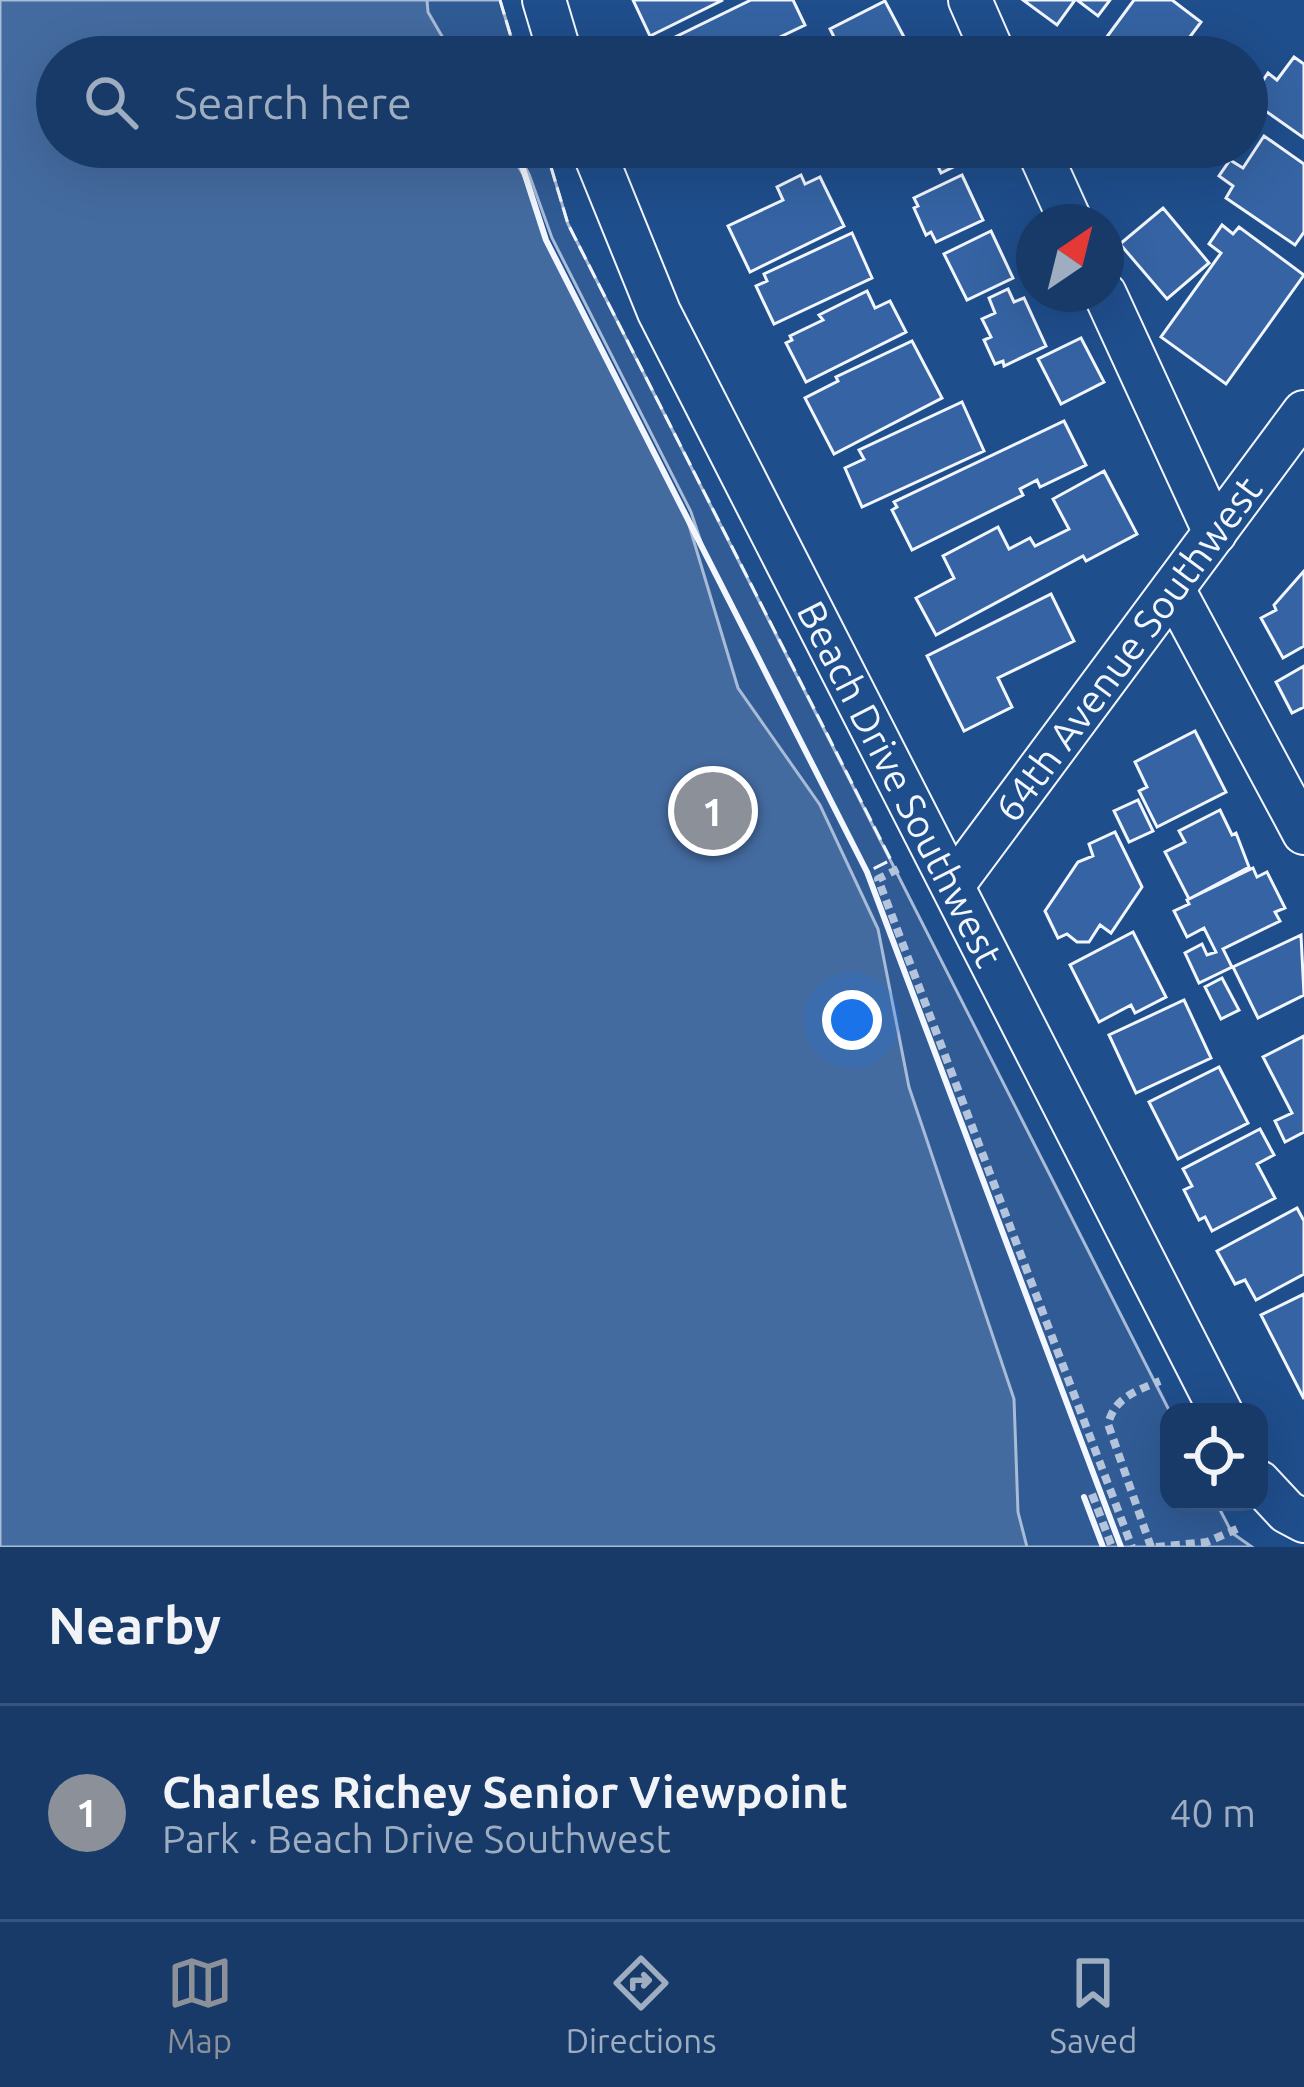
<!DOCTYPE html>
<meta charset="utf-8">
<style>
body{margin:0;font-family:Ubuntu,sans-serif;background:#20416f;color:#f1f3f6}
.controls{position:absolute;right:36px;bottom:36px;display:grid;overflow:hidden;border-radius:24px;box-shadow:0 12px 48px #0002}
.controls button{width:108px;height:108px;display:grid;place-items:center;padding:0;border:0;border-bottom:3px solid #36547d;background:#173a69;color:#f1f3f6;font:60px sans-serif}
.compass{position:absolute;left:1016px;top:204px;width:108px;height:108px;border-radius:50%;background:#173a69;box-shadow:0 12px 48px #0002;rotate:35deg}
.you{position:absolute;left:852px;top:1020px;width:42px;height:42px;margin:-30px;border:9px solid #fff;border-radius:50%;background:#1a73e8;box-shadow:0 0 0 18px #1a73e833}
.badge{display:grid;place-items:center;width:78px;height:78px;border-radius:50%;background:#8c9099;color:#fff;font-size:39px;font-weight:700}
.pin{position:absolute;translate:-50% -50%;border:6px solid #fff;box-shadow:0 3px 12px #0006}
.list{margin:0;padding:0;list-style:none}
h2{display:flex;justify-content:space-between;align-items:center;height:156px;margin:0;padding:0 48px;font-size:51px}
h2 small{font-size:39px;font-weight:400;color:#9eadc0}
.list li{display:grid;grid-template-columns:78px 1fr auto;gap:36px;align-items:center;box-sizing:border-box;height:216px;padding:0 48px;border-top:3px solid #36547d}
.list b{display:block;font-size:45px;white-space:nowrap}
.list p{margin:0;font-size:39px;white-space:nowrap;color:#9eadc0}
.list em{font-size:39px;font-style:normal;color:#9eadc0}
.icon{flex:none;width:66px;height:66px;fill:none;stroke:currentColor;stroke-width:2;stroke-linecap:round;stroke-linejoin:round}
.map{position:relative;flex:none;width:1304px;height:1547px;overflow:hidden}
.search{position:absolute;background:#173a69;box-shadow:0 12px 48px #0002;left:36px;right:36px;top:36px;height:132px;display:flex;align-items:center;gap:30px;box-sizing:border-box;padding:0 42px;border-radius:66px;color:#9eadc0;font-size:45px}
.sheet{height:372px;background:#173a69}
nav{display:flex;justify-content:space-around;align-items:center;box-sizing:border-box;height:168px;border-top:3px solid #36547d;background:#173a69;font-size:33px;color:#9eadc0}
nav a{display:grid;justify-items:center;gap:6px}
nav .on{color:#8c9099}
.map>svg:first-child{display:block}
.built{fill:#305b95;stroke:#a8bbd7;stroke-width:3}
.water{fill:#446ba0;stroke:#a8bbd7;stroke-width:3}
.pier{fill:#1f4e8c;stroke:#a8bbd7;stroke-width:3}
.building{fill:#3563a3;stroke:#f2f6ff;stroke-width:3}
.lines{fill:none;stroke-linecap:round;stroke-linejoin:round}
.street-casing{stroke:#f2f6ff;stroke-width:46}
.path{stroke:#b3c4dc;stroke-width:8;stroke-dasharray:9 6;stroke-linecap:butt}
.street{stroke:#1f4e8c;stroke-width:42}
.fence{stroke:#f2f6ff;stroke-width:3;stroke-dasharray:15 6;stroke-linecap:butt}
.wall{stroke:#f2f6ff;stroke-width:6}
.labels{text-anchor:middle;stroke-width:9;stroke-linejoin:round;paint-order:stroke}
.street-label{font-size:39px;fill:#f2f6ff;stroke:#1f4e8c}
</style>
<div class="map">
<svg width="1304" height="1547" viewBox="0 0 1304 1547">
<rect width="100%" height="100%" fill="#1f4e8c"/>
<path class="built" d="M 348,0 L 500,0 L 517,57 L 374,57 Z
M 423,147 L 545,147 L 568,224 L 1170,1412 L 1169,1502 L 1216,1502 L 1232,1533 L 1252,1547 L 898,1547 Z"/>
<path class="water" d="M 0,0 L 427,0 L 428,12 L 454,57 L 57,57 L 57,147 L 507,147 L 524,176 L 546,240 L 686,515 L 738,688 L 820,805 L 878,929 L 909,1087 L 1014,1399 L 1018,1512 L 1027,1547 L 0,1547 Z"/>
<path class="pier" d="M 518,154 L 529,174 L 552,238 L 691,512 L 702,545 L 546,240 Z"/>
<path class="building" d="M 633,0 L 723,0 L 650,36 Z
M 751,0 L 793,0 L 805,25 L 738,57 L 664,57 L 668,55 L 663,43 Z
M 1023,0 L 1075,0 L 1057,25 Z
M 1077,0 L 1110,0 L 1098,16 Z
M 1134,0 L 1172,0 L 1201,22 L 1175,57 L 1092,57 Z
M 885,1 L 913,54 L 844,57 L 830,29 Z
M 1294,57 L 1304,64 L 1304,138 L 1250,100 L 1268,73 L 1277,80 Z
M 1264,136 L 1304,164 L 1304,232 L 1295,245 L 1226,198 L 1233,186 L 1219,176 L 1230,160 L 1243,168 Z
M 700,147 L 764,147 L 722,166 L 716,155 L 705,159 Z
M 929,147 L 974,147 L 978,155 L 941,173 Z
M 801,175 L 805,184 L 820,177 L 844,226 L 750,272 L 728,226 L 783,200 L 777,187 Z
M 962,175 L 983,220 L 936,242 L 931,232 L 926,235 L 914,208 L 918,206 L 914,198 Z
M 1163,208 L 1209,263 L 1167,299 L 1120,244 Z
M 1222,225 L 1233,234 L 1239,227 L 1304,275 L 1226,384 L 1161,337 L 1221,253 L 1209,244 Z
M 991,231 L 1013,278 L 967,300 L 944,254 Z
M 852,233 L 872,278 L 774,324 L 756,286 L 767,281 L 764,274 Z
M 1008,289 L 1014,302 L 1024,298 L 1046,346 L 1004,366 L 1003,361 L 995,364 L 984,340 L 991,337 L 982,319 L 995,313 L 989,298 Z
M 867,291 L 875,308 L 890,301 L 906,332 L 806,382 L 786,343 L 792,340 L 790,336 L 823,320 L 819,315 Z
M 1081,338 L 1104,382 L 1061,404 L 1038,359 Z
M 912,341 L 942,398 L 834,454 L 805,398 L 838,381 L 836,377 Z
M 962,402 L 984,451 L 862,507 L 845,468 L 864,459 L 859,450 Z
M 1064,421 L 1086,465 L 1040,487 L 1037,480 L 1020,489 L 1023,495 L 912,550 L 892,510 L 897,507 L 894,502 Z
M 1104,471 L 1137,534 L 1086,561 L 1083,556 L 936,635 L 916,598 L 954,578 L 943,556 L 998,527 L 1009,549 L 1030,538 L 1035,546 L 1069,529 L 1053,499 Z
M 1304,571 L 1304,646 L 1283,658 L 1261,618 L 1276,610 L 1274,605 Z
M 1051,594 L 1074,641 L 998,678 L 1012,707 L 964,731 L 927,656 Z
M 1304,666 L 1304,707 L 1292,713 L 1276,682 Z
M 1195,731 L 1226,792 L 1157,827 L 1139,791 L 1147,787 L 1135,762 Z
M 1138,800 L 1153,831 L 1129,842 L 1114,811 Z
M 1220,810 L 1232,835 L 1236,833 L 1249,867 L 1189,899 L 1165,852 L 1185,842 L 1179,831 Z
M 1115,832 L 1142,887 L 1111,933 L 1100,925 L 1089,942 L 1077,942 L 1067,934 L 1058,938 L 1045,911 L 1078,862 L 1093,856 L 1089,844 Z
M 1253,868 L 1257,877 L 1267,872 L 1285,908 L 1275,912 L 1280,921 L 1223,949 L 1232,967 L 1199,983 L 1185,953 L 1202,944 L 1207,955 L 1216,952 L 1204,928 L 1187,937 L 1174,911 L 1189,904 L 1187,900 Z
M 1133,932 L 1166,997 L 1135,1013 L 1131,1005 L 1099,1022 L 1070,965 Z
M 1301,935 L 1304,995 L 1258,1018 L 1233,967 Z
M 1222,978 L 1239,1010 L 1221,1019 L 1205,987 Z
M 1184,1000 L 1211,1058 L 1136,1093 L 1109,1035 Z
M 1304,1036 L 1304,1132 L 1285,1142 L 1275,1121 L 1292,1113 L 1263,1057 Z
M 1219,1067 L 1248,1123 L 1178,1159 L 1149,1102 Z
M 1260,1129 L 1274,1155 L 1257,1164 L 1275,1198 L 1212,1231 L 1205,1217 L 1199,1220 L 1184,1190 L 1192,1186 L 1183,1169 Z
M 1297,1208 L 1304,1221 L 1304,1274 L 1256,1300 L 1245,1280 L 1235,1284 L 1217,1251 Z
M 1304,1294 L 1304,1399 L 1261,1315 Z"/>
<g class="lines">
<defs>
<g id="street">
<path d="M 544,0 L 561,57"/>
<path d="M 970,0 L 995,57"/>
<path id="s1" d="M 592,147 L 659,312 L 1221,1412"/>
<path d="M 1037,147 L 1071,222"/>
<path d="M 1105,294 L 1215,533"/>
<path d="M 1173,589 L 1304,833"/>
<path id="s2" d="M 953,885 L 1304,412"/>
<path d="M 1259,1482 L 1287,1512 L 1304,1521"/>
</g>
</defs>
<use href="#street" class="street-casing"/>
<path class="path" d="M 898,869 L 878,879 L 1132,1547
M 1092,1494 L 1112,1547
M 1151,1547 L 1108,1424 C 1115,1397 1136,1391 1160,1381
M 1156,1547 L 1207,1542 L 1239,1528"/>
<use href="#street" class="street"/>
<path class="fence" d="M 500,0 L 517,57
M 545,147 L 568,224 L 891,860 L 867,872 L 1121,1547"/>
<path class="wall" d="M 516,147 L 546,240 L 867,872 L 1121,1547
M 1084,1497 L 1103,1547"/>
</g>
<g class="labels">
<g class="street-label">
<text dy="14" stroke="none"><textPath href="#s2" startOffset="294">64th Avenue Southwest</textPath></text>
<text dy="14" stroke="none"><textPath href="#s1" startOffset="708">Beach Drive Southwest</textPath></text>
</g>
</g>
</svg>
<div class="controls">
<button><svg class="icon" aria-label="locate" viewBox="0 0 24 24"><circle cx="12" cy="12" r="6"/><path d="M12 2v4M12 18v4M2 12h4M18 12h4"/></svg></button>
</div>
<svg class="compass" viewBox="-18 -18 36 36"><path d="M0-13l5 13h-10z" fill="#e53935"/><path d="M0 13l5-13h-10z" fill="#9eadc0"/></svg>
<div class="you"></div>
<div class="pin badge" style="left:713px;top:811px">1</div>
<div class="search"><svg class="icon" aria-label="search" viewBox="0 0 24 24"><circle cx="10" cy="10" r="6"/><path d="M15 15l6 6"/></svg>Search here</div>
</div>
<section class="sheet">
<h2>Nearby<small></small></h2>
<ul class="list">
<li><span class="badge">1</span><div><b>Charles Richey Senior Viewpoint</b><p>Park · Beach Drive Southwest</p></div><em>40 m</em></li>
</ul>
</section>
<nav>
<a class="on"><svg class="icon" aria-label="map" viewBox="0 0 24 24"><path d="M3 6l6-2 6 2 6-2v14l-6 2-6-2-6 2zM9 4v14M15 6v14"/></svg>Map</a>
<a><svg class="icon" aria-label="directions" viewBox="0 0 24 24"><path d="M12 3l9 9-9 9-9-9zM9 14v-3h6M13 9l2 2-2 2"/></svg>Directions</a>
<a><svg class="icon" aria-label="saved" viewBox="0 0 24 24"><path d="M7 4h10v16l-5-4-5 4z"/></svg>Saved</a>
</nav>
